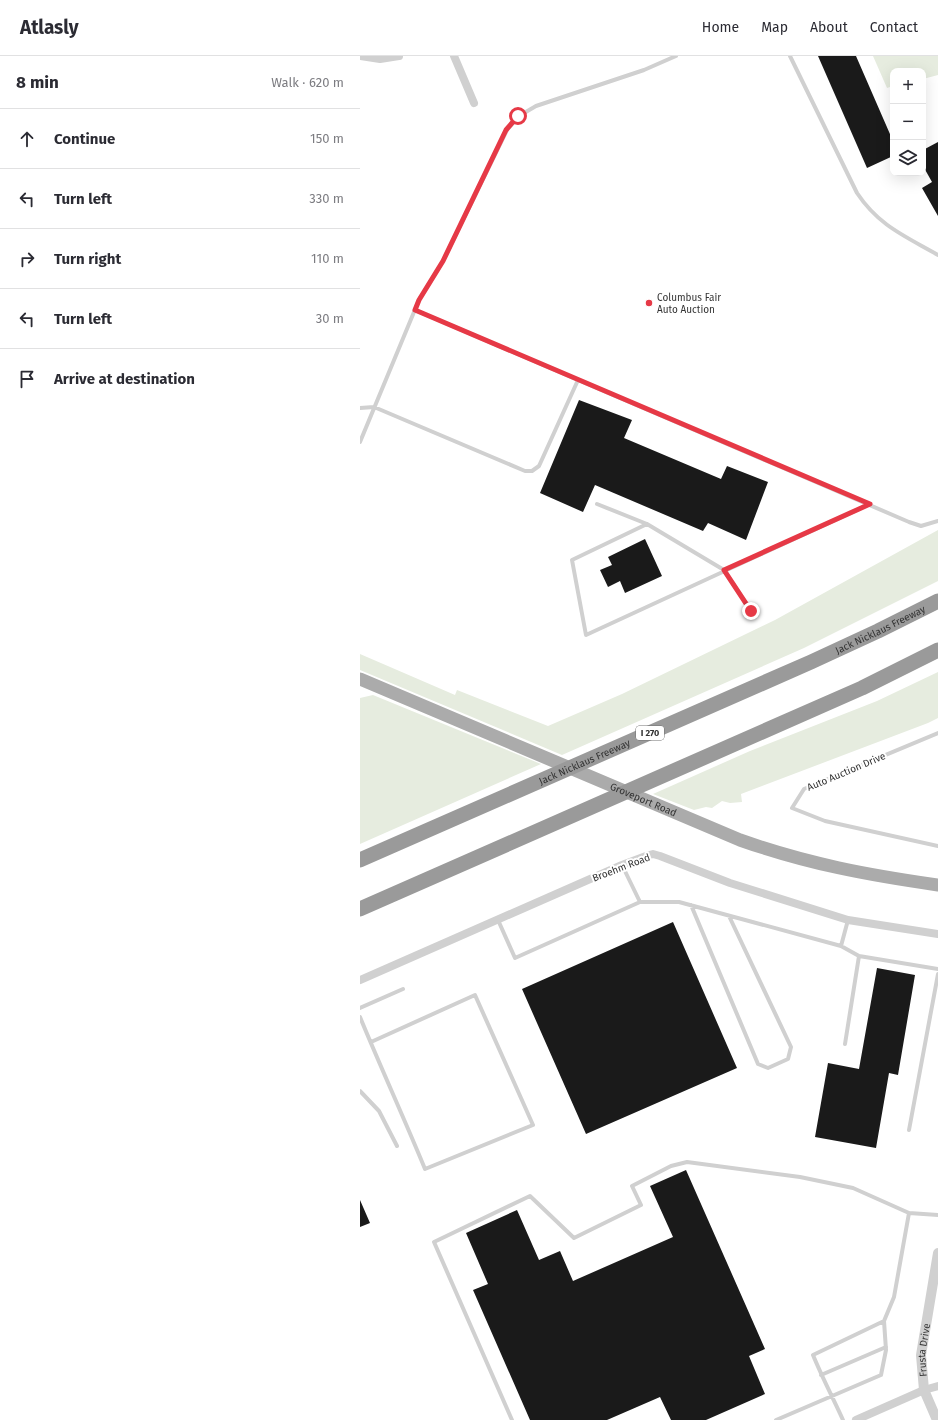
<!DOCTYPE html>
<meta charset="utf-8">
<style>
body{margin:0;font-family:"Fira Sans",sans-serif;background:#f2f2f3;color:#2b2b33}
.controls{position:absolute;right:12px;top:12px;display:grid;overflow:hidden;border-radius:8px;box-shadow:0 4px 16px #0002}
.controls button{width:36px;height:36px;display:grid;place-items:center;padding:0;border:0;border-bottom:1px solid #e1e1e2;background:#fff;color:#2b2b33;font:20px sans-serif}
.stop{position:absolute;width:12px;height:12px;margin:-9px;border:3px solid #e63946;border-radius:50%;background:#fff}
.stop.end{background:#e63946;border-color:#fff;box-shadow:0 1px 4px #0008}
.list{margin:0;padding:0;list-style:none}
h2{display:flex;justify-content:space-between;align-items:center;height:52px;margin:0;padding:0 16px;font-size:17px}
h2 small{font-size:13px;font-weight:400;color:#7c7c81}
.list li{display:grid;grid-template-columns:26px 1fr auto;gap:12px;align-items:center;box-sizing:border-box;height:60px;padding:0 16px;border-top:1px solid #e1e1e2}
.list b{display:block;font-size:15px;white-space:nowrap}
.list em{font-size:13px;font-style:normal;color:#7c7c81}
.icon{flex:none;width:22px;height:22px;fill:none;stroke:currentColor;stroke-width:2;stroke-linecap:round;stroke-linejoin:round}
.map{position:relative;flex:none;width:578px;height:1364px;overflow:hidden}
header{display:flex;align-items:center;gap:24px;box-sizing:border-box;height:56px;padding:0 20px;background:#fff;border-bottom:1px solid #e1e1e2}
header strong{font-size:19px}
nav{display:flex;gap:22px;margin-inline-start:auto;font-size:14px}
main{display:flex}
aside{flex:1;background:#fff}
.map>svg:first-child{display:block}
.green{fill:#e6ecdf}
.building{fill:#1a1a1a}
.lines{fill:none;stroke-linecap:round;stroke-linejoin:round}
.service{stroke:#d0d0d0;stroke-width:4}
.minor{stroke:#d0d0d0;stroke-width:8}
.tertiary{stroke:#d0d0d0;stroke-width:10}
.primary{stroke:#ababab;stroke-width:13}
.motorway{stroke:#9a9a9a;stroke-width:15}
.route{stroke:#e63946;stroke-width:5}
.poi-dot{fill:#e63946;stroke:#fff;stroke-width:1.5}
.labels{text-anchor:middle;stroke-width:4;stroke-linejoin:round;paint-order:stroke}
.shield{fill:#fff;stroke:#707070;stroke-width:1}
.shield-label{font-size:9px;font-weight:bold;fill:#333}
.poi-label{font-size:10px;fill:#333;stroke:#fff;text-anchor:start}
.street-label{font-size:10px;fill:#333;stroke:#fff}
</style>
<header>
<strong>Atlasly</strong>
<nav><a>Home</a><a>Map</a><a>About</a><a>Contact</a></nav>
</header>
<main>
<aside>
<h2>8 min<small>Walk · 620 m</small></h2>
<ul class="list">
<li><svg class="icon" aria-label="ahead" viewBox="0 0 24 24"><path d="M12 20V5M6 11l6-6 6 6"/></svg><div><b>Continue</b></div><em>150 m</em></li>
<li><svg class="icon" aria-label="left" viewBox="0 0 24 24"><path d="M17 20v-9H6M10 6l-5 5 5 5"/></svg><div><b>Turn left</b></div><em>330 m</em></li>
<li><svg class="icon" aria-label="right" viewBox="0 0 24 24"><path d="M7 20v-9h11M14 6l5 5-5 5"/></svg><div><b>Turn right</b></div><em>110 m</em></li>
<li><svg class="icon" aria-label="left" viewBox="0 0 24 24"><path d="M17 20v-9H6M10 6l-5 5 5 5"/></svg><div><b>Turn left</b></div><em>30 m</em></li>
<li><svg class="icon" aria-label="arrive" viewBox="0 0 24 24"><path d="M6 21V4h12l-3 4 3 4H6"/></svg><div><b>Arrive at destination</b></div></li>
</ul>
</aside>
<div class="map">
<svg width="578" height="1364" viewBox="0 0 578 1364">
<rect width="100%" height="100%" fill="#fff"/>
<path class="green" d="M 513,0 L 578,0 L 578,19 L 563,23 L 563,15 L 533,15 L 533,30 L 527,32 Z
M 578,474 L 578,525 L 444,592 L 202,699 L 0,614 L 0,598 L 95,639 L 97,634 L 188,670 L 262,638 L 415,564 Z
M 578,616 L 578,662 L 568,667 L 381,738 L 382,746 L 370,747 L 362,745 L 352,752 L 346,751 L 334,754 L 293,738 L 390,695 L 517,645 Z
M 13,639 L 181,708 L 0,788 L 0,642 Z"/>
<path class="building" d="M 458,0 L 496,0 L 533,85 L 533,100 L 507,112 Z
M 578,86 L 578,160 L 562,132 L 572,126 L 563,110 L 563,94 Z
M 219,344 L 272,364 L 264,382 L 361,423 L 367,410 L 408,426 L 386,484 L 348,467 L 343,475 L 235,429 L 223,456 L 180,437 Z
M 285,483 L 302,520 L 265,537 L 260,525 L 248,531 L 240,514 L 252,509 L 248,501 Z
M 313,866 L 377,1012 L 226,1078 L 162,933 Z
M 517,912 L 555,919 L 538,1019 L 529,1017 L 516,1092 L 455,1081 L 468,1007 L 499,1013 Z
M 326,1114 L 405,1293 L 389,1300 L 405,1338 L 346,1364 L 311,1364 L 300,1341 L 247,1364 L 170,1364 L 113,1234 L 128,1228 L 106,1177 L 157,1154 L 179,1204 L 200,1195 L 213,1225 L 313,1181 L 290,1130 Z
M 0,1144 L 10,1167 L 0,1171 Z"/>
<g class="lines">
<path class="service" d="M 430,0 L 497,137 C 519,170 545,180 578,199
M 55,254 L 549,466 L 561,470 L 578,465
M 0,352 L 14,351 L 165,415 L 172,415 L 179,410 L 218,324
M 0,386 L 59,244 L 83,205 L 147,74 L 159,60 L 176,50 L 284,14 L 316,0
M 237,448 L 287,468 L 364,514 L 391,555
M 287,468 L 212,504 L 226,579 L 510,448
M 578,677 L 444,733 L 432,752 L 465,765 L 578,790
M 262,809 L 280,846
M 331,849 L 398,1008 L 408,1012 L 428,1003 L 431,991 L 369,860
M 138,864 L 155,902 L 280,846 L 319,846 L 481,890 L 499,900 L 578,913
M 481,890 L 488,864
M 0,952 L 43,933
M 0,961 C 21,1012 44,1062 65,1113 L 173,1069 L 115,939 L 11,986
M 485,988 L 499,900
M 0,1035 L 19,1055 L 37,1090
M 549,1074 L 578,918
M 524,1265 L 534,1241 L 549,1157
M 461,1319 L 526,1291
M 152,1364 L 74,1186 L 170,1140 L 214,1182 L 281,1149 L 272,1130 L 311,1110 L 327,1106 L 440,1121 L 493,1132 L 549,1157 L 578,1159
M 416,1364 L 521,1319 L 526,1294 L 524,1265 L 453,1299 C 462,1321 473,1342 483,1364"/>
<path class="minor" d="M 0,0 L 20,3 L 39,0
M 94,0 L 114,47
M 0,924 L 262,809 L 286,800 L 293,798 L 300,800 L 370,827 L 488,864 L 578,878
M 496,1364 L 564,1334 L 578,1330"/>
<path class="tertiary" id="s1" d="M 577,1364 L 564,1334 L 561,1299 L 578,1197"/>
<path class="primary" id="s2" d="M 0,623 L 380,784 C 448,808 508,819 578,829"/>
<g class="motorway">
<path id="s3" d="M 0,804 L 451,606 L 518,575 L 578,545"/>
<path d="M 0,853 L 502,632 L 578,594"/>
</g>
</g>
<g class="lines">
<path class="route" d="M 158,60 L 146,74 L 83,205 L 59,244 L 55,254 L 510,448 L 364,514 L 391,555"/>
</g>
<circle class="poi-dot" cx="289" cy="247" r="4"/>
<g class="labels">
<rect class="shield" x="276" y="670" width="28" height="14" rx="3"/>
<g class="shield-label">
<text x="290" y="680">I 270</text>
</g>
<g class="poi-label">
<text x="297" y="245">Columbus Fair<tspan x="297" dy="12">Auto Auction</tspan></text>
</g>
<g class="street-label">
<text dy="4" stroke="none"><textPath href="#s3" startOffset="569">Jack Nicklaus Freeway</textPath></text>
<text dy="4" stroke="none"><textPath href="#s3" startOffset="245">Jack Nicklaus Freeway</textPath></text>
<text transform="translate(486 715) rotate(-23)" y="4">Auto Auction Drive</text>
<text dy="4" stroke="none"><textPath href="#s2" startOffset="308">Groveport Road</textPath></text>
<text transform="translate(261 811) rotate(-21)" y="4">Broehm Road</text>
<text dy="4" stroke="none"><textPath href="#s1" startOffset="73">Frusta Drive</textPath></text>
</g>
</g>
</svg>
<div class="controls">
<button>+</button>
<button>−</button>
<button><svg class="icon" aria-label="layers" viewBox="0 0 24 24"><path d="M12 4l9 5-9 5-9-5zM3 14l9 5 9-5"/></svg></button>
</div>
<div class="stop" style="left:158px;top:60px"></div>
<div class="stop end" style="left:391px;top:555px"></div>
</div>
</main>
